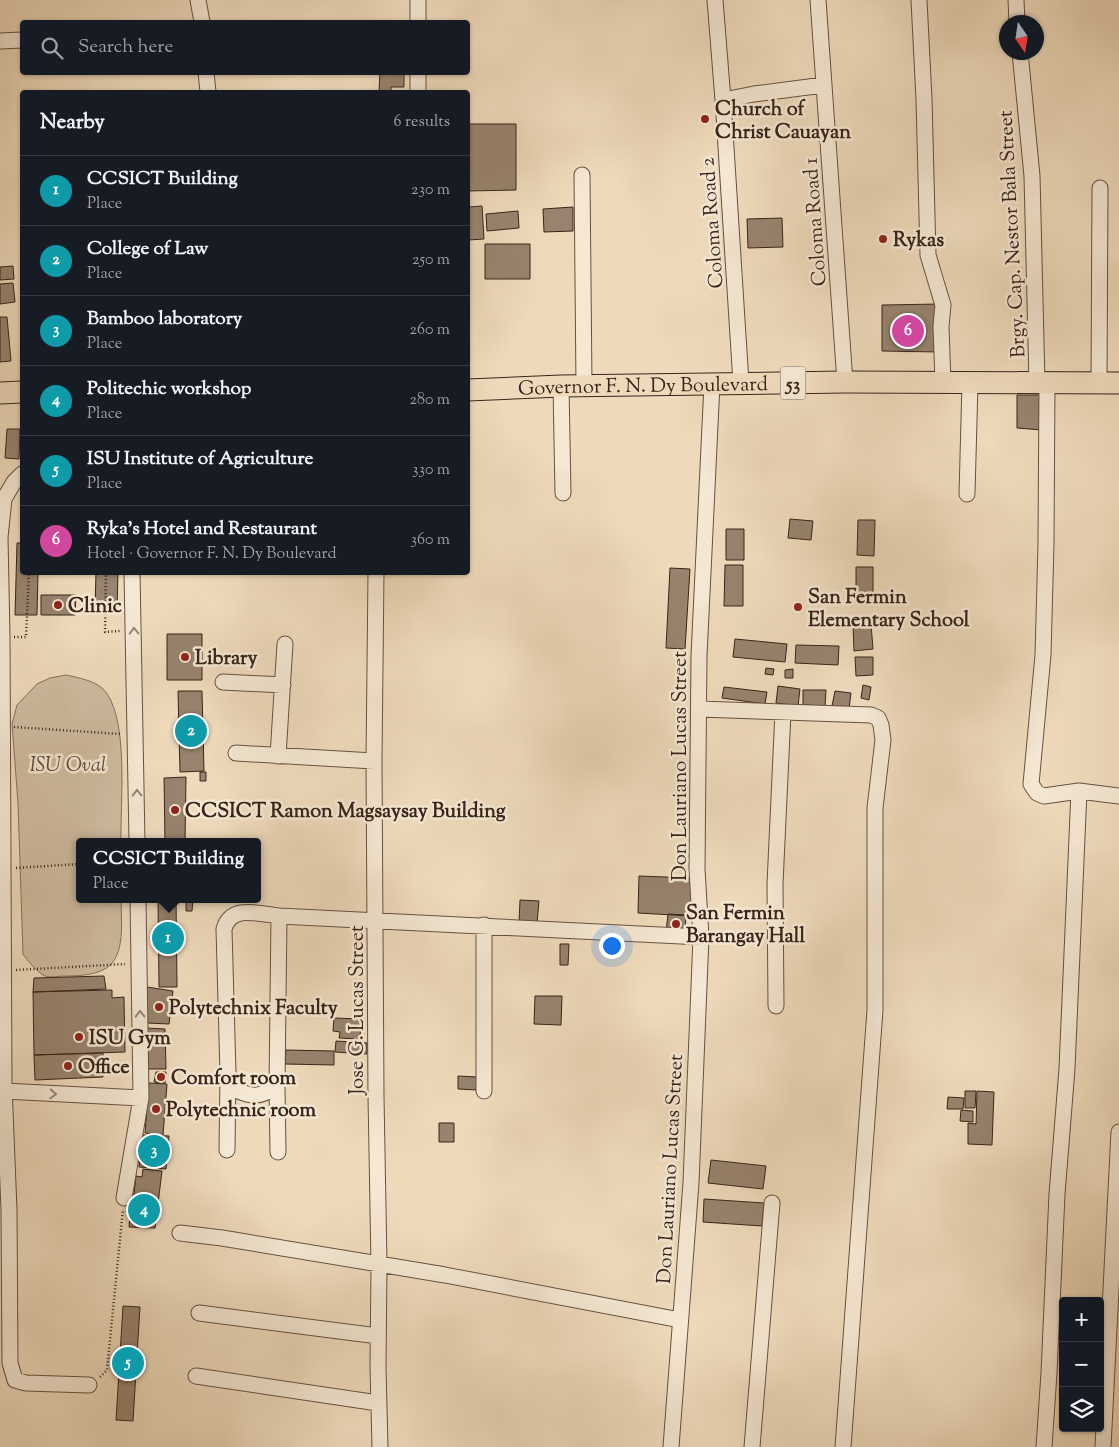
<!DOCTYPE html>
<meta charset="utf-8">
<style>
body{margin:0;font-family:"Sorts Mill Goudy",serif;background:#20242c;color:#f1f3f6}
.controls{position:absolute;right:15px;bottom:15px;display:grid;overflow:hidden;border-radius:5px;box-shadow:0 1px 4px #0004}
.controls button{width:45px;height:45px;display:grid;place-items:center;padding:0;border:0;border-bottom:1px solid #363941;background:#171b24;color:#f1f3f6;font:25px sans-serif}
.compass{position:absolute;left:999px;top:15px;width:45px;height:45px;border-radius:50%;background:#171b24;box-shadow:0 1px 4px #0004;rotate:167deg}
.you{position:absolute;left:611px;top:945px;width:18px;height:18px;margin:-12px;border:4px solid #fff;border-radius:50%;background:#1a73e8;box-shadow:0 0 0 8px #1a73e833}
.badge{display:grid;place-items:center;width:32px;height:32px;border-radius:50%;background:#c59692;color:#fff;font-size:16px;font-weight:700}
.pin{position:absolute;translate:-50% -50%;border:2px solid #fff;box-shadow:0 1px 5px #0006}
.popup{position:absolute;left:76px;top:838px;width:185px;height:65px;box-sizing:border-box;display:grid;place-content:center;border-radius:5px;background:#171b24;filter:drop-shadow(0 1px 4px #0005);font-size:16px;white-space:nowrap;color:#9ea1a6}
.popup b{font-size:19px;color:#f1f3f6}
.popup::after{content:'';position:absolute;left:50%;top:100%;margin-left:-10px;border:10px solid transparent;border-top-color:#171b24}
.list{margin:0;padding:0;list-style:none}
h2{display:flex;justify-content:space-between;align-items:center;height:65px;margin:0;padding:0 20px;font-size:21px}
h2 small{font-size:16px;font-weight:400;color:#9ea1a6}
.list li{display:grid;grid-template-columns:32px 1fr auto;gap:15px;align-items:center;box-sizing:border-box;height:70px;padding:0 20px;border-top:1px solid #363941}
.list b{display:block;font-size:19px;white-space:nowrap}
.list p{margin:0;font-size:16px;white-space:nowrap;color:#9ea1a6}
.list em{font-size:16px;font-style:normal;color:#9ea1a6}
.icon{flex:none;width:28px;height:28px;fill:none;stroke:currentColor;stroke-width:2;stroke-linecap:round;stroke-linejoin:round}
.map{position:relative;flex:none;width:1119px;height:1447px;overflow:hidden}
.search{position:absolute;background:#171b24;box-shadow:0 1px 4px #0004;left:20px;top:20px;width:450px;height:55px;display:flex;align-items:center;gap:12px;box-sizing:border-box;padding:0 18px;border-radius:5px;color:#9ea1a6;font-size:19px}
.panel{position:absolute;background:#171b24;box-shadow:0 1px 4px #0004;left:20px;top:90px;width:450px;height:485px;border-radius:5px}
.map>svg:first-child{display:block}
.green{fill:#cfbba0;stroke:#84705d}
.building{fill:#97836e;stroke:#39241a}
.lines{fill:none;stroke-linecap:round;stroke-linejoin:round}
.minor-casing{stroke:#665242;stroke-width:17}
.highway-casing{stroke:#39241a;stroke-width:23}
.path{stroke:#39241a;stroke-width:2.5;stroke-dasharray:1 2.5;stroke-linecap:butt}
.minor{stroke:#f4e7d3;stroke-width:15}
.highway{stroke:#eedabb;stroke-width:21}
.oneway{stroke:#968676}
.poi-dot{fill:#8f2418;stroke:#f4e7d3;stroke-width:2}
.labels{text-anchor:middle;stroke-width:5;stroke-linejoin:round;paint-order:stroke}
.shield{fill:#f4e7d3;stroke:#715e52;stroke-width:1}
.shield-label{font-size:19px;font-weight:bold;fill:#39241a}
.poi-label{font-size:20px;font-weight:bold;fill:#39241a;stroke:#f4e7d3;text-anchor:start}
.street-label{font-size:20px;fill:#39241a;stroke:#f4e7d3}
.park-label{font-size:20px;font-style:italic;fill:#5e4a3c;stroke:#f4e7d3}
</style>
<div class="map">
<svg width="1119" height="1447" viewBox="0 0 1119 1447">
<rect width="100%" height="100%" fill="#eedabb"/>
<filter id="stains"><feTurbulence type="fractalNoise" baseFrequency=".004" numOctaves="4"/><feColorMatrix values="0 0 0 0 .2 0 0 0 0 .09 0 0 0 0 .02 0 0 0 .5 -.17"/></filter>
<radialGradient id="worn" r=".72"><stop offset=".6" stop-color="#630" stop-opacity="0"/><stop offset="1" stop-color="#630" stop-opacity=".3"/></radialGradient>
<path class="green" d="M 66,675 C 79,678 92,680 102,688 C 130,713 120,806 121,842 L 79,842 L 79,899 L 121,899 C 121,917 124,941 116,957 C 108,975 82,976 64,976 C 58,976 51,978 45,976 C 38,973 27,960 23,954 L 18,803 L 12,724 L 17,705 L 37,684 L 50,678 Z"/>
<path class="building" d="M 380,72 L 404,73 L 404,87 L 391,87 L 391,92 L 379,92 Z
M 468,124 L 516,124 L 516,190 L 468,191 Z
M 482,206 L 484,239 L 468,240 L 468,207 Z
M 573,207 L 573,231 L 544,232 L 543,209 Z
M 518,211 L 519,228 L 487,231 L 486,214 Z
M 782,218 L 783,247 L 748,248 L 747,219 Z
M 485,244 L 530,244 L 530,279 L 485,279 Z
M 13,266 L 14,279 L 0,280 L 0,267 Z
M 13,283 L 15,302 L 0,304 L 0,284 Z
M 939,304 L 938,352 L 882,351 L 882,305 Z
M 0,317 L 7,317 L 11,361 L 0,362 Z
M 1017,395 L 1042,395 L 1042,430 L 1017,428 Z
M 7,429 L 20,429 L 19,459 L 5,458 Z
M 790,519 L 813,521 L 811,540 L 788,538 Z
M 858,520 L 875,520 L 874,556 L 857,555 Z
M 726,529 L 744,529 L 744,560 L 726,560 Z
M 17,543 L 22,543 L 22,572 L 38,572 L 37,615 L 15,615 Z
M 725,565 L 743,565 L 743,606 L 724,606 Z
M 856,567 L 873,567 L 873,601 L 856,601 Z
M 670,568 L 690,569 L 685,649 L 666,648 Z
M 96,572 L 118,572 L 117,610 L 95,609 Z
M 41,595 L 76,595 L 75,615 L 41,615 Z
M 871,624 L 873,649 L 854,651 L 853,625 Z
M 167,634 L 202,634 L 202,680 L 167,680 Z
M 735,639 L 787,644 L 785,662 L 733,657 Z
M 796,645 L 839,646 L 838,665 L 795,663 Z
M 855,657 L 873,657 L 873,675 L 856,676 Z
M 766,668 L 774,669 L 773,675 L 765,674 Z
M 793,669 L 793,678 L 785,678 L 785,670 Z
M 863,685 L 871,687 L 869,700 L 861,698 Z
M 778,686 L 800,689 L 798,706 L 776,703 Z
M 724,687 L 767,692 L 765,704 L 722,698 Z
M 803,690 L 826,690 L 825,706 L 803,705 Z
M 178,691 L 202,691 L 204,771 L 180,772 Z
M 835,691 L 851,693 L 849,709 L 832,706 Z
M 200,772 L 206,772 L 206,781 L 200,781 Z
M 186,777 L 185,842 L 165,842 L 164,778 Z
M 639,876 L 692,878 L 691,916 L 638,913 Z
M 158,899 L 176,899 L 177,987 L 159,987 Z
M 186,899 L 193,899 L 192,911 L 186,911 Z
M 520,900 L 539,901 L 537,923 L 519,923 Z
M 668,914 L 686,915 L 685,933 L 666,932 Z
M 560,944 L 569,944 L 568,965 L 560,965 Z
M 104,976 L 106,989 L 33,992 L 34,978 Z
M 147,987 L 173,991 L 169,1024 L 147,1023 Z
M 112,990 L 112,998 L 124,997 L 125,1052 L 34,1055 L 33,992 Z
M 535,996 L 562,996 L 561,1025 L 534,1024 Z
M 334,1018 L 361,1019 L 360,1039 L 339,1038 L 340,1032 L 333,1031 Z
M 146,1028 L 165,1029 L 166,1069 L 145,1069 Z
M 336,1041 L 367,1043 L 367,1054 L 335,1052 Z
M 286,1050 L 334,1051 L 334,1065 L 285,1064 Z
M 103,1053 L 103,1077 L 35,1080 L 34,1055 Z
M 156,1072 L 166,1072 L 165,1083 L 154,1082 Z
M 458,1076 L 478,1077 L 478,1090 L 458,1089 Z
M 149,1083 L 167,1084 L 163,1135 L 145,1133 Z
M 965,1091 L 976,1091 L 975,1108 L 965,1108 Z
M 977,1091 L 994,1092 L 992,1145 L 968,1144 L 968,1123 L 976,1124 Z
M 948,1097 L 964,1098 L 963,1109 L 947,1109 Z
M 961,1110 L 973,1111 L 973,1122 L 960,1121 Z
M 439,1123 L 454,1123 L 454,1142 L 439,1142 Z
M 142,1135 L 169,1136 L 166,1169 L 139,1167 Z
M 711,1160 L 766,1166 L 763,1189 L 708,1183 Z
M 143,1169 L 162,1171 L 155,1228 L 129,1227 L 132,1193 L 134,1194 L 136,1176 L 142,1177 Z
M 704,1199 L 764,1203 L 762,1226 L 703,1222 Z
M 123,1306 L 140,1307 L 133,1421 L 116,1420 Z"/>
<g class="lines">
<defs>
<path id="minor" d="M 198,0 L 202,22
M 715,0 L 723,100 L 741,383
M 818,0 L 845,382
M 919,0 L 924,99 L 928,255 L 943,305 L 941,326 L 943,383
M 1016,0 L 1017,22
M 418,22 L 418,0
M 0,41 L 22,40
M 1020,52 L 1032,176 L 1037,383
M 206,72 L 208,92
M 418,92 L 418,72
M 723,100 L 754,94 L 824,85
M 582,175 L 584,386
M 1047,384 L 1046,544 L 1043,655 L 1031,784 L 1037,793 L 1044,796 L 1079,791 L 1119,796
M 1099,384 L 1100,188
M 561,386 L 563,493
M 22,474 L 14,482 L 4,499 L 0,537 L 2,638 L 4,1085 L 9,1210 L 10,1363 L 15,1380 L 26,1383 L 89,1385
M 967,494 L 970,383
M 132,572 L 137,842
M 376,572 L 374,761 L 376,1096 L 379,1264 L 378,1368 L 380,1447
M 223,682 L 283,685
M 699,709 L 871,715 L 878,718 L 881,725 L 883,740 L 875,808 L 875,1010 L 843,1447
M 236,753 L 374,761
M 278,756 L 285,644
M 484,925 L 484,1091
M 776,1006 L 775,884 L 783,712
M 229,1075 L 234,1089 C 253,1098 259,1097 277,1087
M 4,1091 L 141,1098
M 227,1150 L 228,1074 L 224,929 C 231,904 259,914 279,916 L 701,937
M 278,1152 L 277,1087 L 279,916
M 124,1198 L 141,1098 L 138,899
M 180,1233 L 222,1238 L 445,1275 L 680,1320
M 199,1313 L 378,1336
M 196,1376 L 378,1403
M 671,1447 L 691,1183 L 701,937 L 697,869 L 699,656 L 712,384
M 752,1447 L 772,1203
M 1044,1447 L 1049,1373 L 1057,1194 L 1067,1069 L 1079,791
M 1103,1447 L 1119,1132"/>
<g id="highway">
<path id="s1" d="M 468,390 L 561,386 L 845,382 L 1119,383"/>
<path d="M 0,393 L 22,392"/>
</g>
</defs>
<use href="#minor" class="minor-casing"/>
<use href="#highway" class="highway-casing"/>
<path class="path" d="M 106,572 L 105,632 L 120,631
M 14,637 L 26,637 L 29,572
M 14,727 L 121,734
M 16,868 L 79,864
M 16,970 L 125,964
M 100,1377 L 107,1370 L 123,1209"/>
<use href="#minor" class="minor"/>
<use href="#highway" class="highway"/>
</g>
<defs><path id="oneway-chevron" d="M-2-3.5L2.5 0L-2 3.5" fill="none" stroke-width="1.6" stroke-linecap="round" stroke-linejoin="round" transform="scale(1.25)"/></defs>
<g class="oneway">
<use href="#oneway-chevron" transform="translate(134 631) rotate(-91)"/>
<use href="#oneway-chevron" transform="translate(137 793) rotate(-91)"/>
<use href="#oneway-chevron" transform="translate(140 1014) rotate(-91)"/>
<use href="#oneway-chevron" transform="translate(53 1094) rotate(3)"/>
</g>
<g class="poi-dot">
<circle cx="705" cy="119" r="5"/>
<circle cx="883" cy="239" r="5"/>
<circle cx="58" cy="605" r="5"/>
<circle cx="798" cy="607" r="5"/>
<circle cx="185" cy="657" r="5"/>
<circle cx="175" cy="810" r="5"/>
<circle cx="676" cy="924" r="5"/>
<circle cx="159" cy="1007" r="5"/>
<circle cx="79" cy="1037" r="5"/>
<circle cx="68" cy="1066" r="5"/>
<circle cx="161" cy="1077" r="5"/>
<circle cx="156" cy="1109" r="5"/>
</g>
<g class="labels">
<rect class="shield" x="780.5" y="366.5" width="25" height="33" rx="4"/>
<g class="shield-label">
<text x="793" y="390">53</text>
</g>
<g class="poi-label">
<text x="715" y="115">Church of<tspan x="715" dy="23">Christ Cauayan</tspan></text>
<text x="893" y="246">Rykas</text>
<text x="808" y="603">San Fermin<tspan x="808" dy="23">Elementary School</tspan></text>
<text x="68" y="612">Clinic</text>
<text x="195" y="664">Library</text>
<text x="185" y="817">CCSICT Ramon Magsaysay Building</text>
<text x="686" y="919">San Fermin<tspan x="686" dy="23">Barangay Hall</tspan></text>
<text x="169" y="1014">Polytechnix Faculty</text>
<text x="89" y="1044">ISU Gym</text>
<text x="78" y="1073">Office</text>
<text x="171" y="1084">Comfort room</text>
<text x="166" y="1116">Polytechnic room</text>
</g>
<g class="street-label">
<text transform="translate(814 222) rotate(-94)" y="7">Coloma Road 1</text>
<text transform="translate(711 223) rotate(-94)" y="7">Coloma Road 2</text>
<text transform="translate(1011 234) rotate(-93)" y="7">Brgy. Cap. Nestor Bala Street</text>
<text dy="7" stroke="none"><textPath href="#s1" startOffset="175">Governor F. N. Dy Boulevard</textPath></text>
<text transform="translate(679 766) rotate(-90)" y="7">Don Lauriano Lucas Street</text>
<text transform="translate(356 1010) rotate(-90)" y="7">Jose G. Lucas Street</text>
<text transform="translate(669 1169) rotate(-87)" y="7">Don Lauriano Lucas Street</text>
</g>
<g class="park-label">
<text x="68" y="771">ISU Oval</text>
</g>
</g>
<rect width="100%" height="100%" filter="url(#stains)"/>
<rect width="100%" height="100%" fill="url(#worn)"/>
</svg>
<div class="controls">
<button>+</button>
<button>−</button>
<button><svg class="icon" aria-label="layers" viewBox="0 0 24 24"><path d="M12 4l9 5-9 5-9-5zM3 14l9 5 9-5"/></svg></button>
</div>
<svg class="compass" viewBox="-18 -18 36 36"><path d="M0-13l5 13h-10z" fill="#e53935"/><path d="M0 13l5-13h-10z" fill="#9ea1a6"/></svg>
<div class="you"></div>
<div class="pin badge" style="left:168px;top:938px;background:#0f9aa8">1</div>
<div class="popup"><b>CCSICT Building</b>Place</div>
<div class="pin badge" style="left:191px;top:731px;background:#0f9aa8">2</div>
<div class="pin badge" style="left:154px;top:1151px;background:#0f9aa8">3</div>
<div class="pin badge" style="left:144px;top:1210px;background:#0f9aa8">4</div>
<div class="pin badge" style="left:128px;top:1363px;background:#0f9aa8">5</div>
<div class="pin badge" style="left:908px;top:331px;background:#d1479c">6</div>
<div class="search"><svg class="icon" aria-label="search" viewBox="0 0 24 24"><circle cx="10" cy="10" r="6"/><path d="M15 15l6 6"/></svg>Search here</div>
<section class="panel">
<h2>Nearby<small>6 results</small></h2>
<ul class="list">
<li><span class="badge" style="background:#0f9aa8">1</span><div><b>CCSICT Building</b><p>Place</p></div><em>230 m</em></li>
<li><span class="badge" style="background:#0f9aa8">2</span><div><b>College of Law</b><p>Place</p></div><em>250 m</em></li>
<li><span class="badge" style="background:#0f9aa8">3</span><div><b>Bamboo laboratory</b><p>Place</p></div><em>260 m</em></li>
<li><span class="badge" style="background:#0f9aa8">4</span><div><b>Politechic workshop</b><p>Place</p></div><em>280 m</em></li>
<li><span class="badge" style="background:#0f9aa8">5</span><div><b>ISU Institute of Agriculture</b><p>Place</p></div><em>330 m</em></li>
<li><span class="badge" style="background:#d1479c">6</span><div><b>Ryka's Hotel and Restaurant</b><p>Hotel · Governor F. N. Dy Boulevard</p></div><em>360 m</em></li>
</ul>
</section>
</div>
